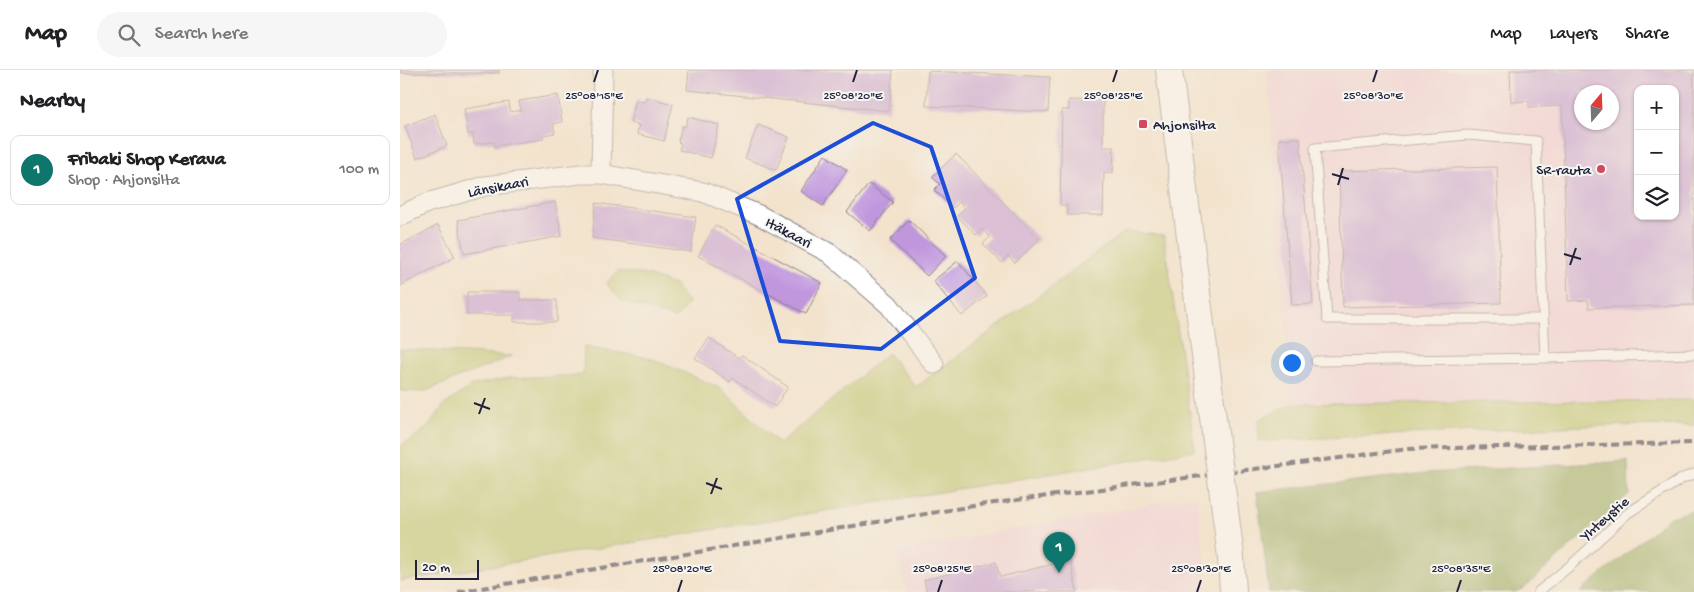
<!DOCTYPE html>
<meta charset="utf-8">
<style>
body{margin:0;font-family:"Gochi Hand",sans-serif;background:#f6f6f6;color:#202124}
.controls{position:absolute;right:15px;top:15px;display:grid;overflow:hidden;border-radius:10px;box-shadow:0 1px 4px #0004}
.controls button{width:45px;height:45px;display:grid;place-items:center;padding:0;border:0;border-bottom:1px solid #e0e0e0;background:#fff;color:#202124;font:25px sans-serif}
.compass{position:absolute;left:1174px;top:15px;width:45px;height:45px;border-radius:50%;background:#fff;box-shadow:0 1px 4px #0004;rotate:19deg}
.scale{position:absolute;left:15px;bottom:12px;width:64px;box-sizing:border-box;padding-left:5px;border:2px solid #22223b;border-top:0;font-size:14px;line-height:18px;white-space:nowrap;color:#22223b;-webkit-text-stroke:4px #f6f6f2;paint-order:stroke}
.you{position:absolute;left:891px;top:292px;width:18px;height:18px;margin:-12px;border:4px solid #fff;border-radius:50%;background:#1a73e8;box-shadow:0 0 0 8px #1a73e833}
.badge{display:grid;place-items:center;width:32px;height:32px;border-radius:50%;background:#0f766e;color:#fff;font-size:16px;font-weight:700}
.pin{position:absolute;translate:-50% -41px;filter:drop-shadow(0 1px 2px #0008)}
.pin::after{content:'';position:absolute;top:26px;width:18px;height:15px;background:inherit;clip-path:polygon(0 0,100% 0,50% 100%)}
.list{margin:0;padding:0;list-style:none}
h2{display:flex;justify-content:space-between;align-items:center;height:65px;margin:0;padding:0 20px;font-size:21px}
h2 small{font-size:16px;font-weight:400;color:#757577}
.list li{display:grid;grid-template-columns:32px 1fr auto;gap:15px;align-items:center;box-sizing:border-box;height:70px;margin:0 10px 10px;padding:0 10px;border:1px solid #e0e0e0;border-radius:10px}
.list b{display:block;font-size:19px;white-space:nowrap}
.list p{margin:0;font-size:16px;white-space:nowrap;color:#757577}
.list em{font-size:16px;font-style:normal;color:#757577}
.icon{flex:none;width:28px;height:28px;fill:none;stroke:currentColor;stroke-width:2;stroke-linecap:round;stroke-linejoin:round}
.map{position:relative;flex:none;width:1294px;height:522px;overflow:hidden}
header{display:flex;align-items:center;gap:30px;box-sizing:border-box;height:70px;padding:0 25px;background:#fff;border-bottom:1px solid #e0e0e0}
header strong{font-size:24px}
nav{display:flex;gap:28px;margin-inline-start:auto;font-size:18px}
.search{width:350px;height:45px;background:#f6f6f6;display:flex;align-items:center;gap:12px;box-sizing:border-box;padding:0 18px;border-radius:28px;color:#757577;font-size:19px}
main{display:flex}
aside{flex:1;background:#fff}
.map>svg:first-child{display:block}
.built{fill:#f3cfdf;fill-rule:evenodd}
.green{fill:#b6c568;stroke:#6c7452}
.forest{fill:#90aa5c;stroke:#59664c}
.building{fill:#c096dd;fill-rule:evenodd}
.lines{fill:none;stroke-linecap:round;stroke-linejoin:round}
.lane-casing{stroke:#8a8284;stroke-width:11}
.street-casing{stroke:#8a8284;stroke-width:21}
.secondary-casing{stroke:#8a8284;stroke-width:28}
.lane{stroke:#fff;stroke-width:9}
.street{stroke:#fff;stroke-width:19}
.secondary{stroke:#fff;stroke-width:26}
.rail{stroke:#22223b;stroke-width:4;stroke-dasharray:8 4;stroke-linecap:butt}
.secondary-bridge-casing{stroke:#8a8284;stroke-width:28;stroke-linecap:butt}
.secondary-bridge{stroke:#fff;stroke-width:26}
.marked{fill:none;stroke:#1d4ed8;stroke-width:4;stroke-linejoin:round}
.ticks{fill:none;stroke:#22223b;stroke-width:2}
.poi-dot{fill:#d1495b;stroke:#f6f6f2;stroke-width:2}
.labels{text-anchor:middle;stroke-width:4;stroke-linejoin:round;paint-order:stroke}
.poi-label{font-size:15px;fill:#22223b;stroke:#f6f6f2;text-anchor:start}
.street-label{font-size:15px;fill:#22223b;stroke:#f6f6f2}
.ticks-label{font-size:12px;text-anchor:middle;fill:#22223b;stroke:#f6f6f2;stroke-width:4;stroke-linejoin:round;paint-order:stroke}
</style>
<header>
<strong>Map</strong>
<div class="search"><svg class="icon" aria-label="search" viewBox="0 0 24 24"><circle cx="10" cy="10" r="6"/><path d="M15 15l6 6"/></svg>Search here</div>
<nav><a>Map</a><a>Layers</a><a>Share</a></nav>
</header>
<main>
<aside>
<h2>Nearby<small></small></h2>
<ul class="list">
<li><span class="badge">1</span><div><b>Fribaki Shop Kerava</b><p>Shop · Ahjonsilta</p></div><em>100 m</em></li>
</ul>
</aside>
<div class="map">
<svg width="1294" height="522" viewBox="0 0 1294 522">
<rect width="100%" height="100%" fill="#f6f6f2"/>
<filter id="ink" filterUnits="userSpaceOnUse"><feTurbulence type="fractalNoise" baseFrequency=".02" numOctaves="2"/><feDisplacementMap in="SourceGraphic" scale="10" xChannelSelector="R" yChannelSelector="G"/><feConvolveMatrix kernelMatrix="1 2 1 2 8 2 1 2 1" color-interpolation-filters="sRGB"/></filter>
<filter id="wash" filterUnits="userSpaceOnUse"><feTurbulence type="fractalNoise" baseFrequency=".0096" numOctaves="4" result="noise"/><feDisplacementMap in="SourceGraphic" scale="20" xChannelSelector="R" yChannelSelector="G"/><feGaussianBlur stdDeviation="1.12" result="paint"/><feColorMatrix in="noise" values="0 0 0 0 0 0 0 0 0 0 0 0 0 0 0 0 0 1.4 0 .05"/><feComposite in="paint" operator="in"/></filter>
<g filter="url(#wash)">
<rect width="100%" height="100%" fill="#f3e3cd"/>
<path class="built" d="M 867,0 L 1294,0 L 1294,328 L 891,334 ZM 1238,19 L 1275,19 L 1275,146 L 1238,146 ZM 1182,22 L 1212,22 L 1212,52 L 1182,52 Z
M 796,426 L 806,495 L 806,522 L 507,522 L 496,481 Z"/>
<path class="green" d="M 726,161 L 764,166 L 795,380 L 0,511 L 0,377 L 28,357 L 44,335 L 73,315 L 109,308 L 183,305 L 184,277 L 250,288 L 320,318 L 379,374 L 488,283 L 516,317 Z
M 218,201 L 247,205 L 275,215 L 288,232 L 279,245 L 274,248 L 222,231 L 206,213 Z
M 0,279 L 112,286 L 23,322 L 0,321 Z
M 1294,330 L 1294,355 L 1183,356 L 859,371 L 858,350 L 891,334 Z"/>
<path class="forest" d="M 1228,391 L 1229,424 L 1124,518 L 1115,522 L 869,522 L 857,422 L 1026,403 Z
M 1294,440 L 1294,522 L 1180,522 L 1270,447 Z"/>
<g id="blocks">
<path class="building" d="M 0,0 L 99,0 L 99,3 L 0,3 Z
M 289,0 L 493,0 L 489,41 L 287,20 Z
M 1110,0 L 1294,0 L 1294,235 L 1189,238 L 1188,230 L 1168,231 L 1162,36 L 1129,37 L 1129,31 L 1111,32 ZM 1238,19 L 1275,19 L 1275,146 L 1238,146 ZM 1182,22 L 1212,22 L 1212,52 L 1182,52 Z
M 528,1 L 650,7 L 648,42 L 526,36 Z
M 158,25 L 162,52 L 153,54 L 155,63 L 143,65 L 143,69 L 94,76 L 94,72 L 74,74 L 73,64 L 68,64 L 64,39 L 109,32 L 110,42 L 121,40 L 119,31 Z
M 246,27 L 273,34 L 264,71 L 237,64 L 239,55 L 230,53 L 236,30 L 244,32 Z
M 669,30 L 703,31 L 703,77 L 714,77 L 713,103 L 704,103 L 703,145 L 667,145 L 667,135 L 660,135 L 662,40 L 669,40 Z
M 35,44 L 47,76 L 17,88 L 5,56 Z
M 288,47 L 319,55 L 311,88 L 279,80 L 281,73 L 278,72 L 282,56 L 285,57 Z
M 358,55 L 389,67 L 376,100 L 345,88 Z
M 900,68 L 913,234 L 892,235 L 879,69 Z
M 556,84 L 639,169 L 615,193 L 608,186 L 602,193 L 583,174 L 590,167 L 582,159 L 576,165 L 557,146 L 565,138 L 559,132 L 553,138 L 534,120 L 540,114 L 532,107 Z
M 425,85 L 447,100 L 423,136 L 401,121 Z
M 1097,97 L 1101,233 L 943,237 L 939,101 Z
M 469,114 L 493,132 L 470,161 L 447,142 Z
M 155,132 L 162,166 L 64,184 L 58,150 Z
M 196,133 L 296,147 L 291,182 L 192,168 Z
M 509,150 L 546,186 L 527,206 L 490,170 Z
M 38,155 L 55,187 L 0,216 L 0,175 Z
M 315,155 L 422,213 L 406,244 L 298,186 Z
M 558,191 L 587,226 L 562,246 L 533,211 Z
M 67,222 L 120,222 L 120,230 L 157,230 L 157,252 L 114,252 L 114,245 L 67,245 Z
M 309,268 L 339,288 L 342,285 L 388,317 L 375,337 L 333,308 L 330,312 L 295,288 Z
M 670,490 L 677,522 L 527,522 L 524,510 L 596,492 L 600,507 Z"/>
</g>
</g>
<g filter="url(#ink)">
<use href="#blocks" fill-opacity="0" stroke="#8a8284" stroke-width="1"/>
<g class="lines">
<defs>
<path id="lane" d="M 1143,249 L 927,249 L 915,78 L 1068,65 L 1136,71 L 1145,288 L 1294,284
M 916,291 L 1145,288
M 1138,522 L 1171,495 L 1228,443 L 1283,408 L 1294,404"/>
<path id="street" d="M 201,104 L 203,0
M 0,146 L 27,133 L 85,116 L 180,104 L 201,104 L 303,122 L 359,145 L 429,183 L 489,235 L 534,294"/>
<path id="secondary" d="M 769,0 L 799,239
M 831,487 L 833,522"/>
</defs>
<use href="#lane" class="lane-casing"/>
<use href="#street" class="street-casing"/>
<use href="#secondary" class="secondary-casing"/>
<use href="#lane" class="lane"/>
<use href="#street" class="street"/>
<use href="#secondary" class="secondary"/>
<path class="rail" d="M 58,522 L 579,435 L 1008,379 L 1294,373"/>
<defs>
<path id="secondary-bridge" d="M 799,239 L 831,487"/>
</defs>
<use href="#secondary-bridge" class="secondary-bridge-casing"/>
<use href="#secondary-bridge" class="secondary-bridge"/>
</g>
</g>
<path d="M0 0H1294V522H0ZM 473,53 L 531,77 L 575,208 L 481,279 L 380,271 L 337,129 Z" fill="#f3e3cd" fill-opacity=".55" fill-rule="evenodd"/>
<path class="marked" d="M 473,53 L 531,77 L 575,208 L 481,279 L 380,271 L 337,129 Z"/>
<path class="ticks" d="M 194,12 L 198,0M 453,12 L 457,0M 713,12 L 717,0M 973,12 L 977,0M 932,104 L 949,109M 938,115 L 943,98M 1164,184 L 1181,189M 1170,195 L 1176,178M 74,333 L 90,339M 79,344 L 85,328M 306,413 L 322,419M 311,424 L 317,408M 278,522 L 282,510M 538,522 L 542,510M 797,522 L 801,510M 1057,522 L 1061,510"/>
<g class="poi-dot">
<rect x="738" y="49" width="10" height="10" rx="2.5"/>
<circle cx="1201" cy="99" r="5"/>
</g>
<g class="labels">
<g class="poi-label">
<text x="753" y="59">Ahjonsilta</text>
<text x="1191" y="104" text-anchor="end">SR-rauta</text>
</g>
<g class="street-label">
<text transform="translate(98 116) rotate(-11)" y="5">Länsikaari</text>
<text transform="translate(389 162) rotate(28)" y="5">Itäkaari</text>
<text transform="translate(1204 448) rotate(-41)" y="5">Yhteystie</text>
</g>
</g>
<g class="ticks-label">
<text x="194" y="29">25°08'15"E</text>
<text x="713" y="29">25°08'25"E</text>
<text x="453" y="29">25°08'20"E</text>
<text x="973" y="29">25°08'30"E</text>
<text x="282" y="502">25°08'20"E</text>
<text x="542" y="502">25°08'25"E</text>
<text x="801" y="502">25°08'30"E</text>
<text x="1061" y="502">25°08'35"E</text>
</g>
</svg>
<div class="controls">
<button>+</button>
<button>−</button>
<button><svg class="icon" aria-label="layers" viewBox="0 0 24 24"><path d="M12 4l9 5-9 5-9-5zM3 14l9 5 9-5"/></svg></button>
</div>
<svg class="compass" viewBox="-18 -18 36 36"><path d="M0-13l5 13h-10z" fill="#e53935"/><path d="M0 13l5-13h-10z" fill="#757577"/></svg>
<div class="scale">20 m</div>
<div class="you"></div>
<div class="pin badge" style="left:659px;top:503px">1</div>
</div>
</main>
